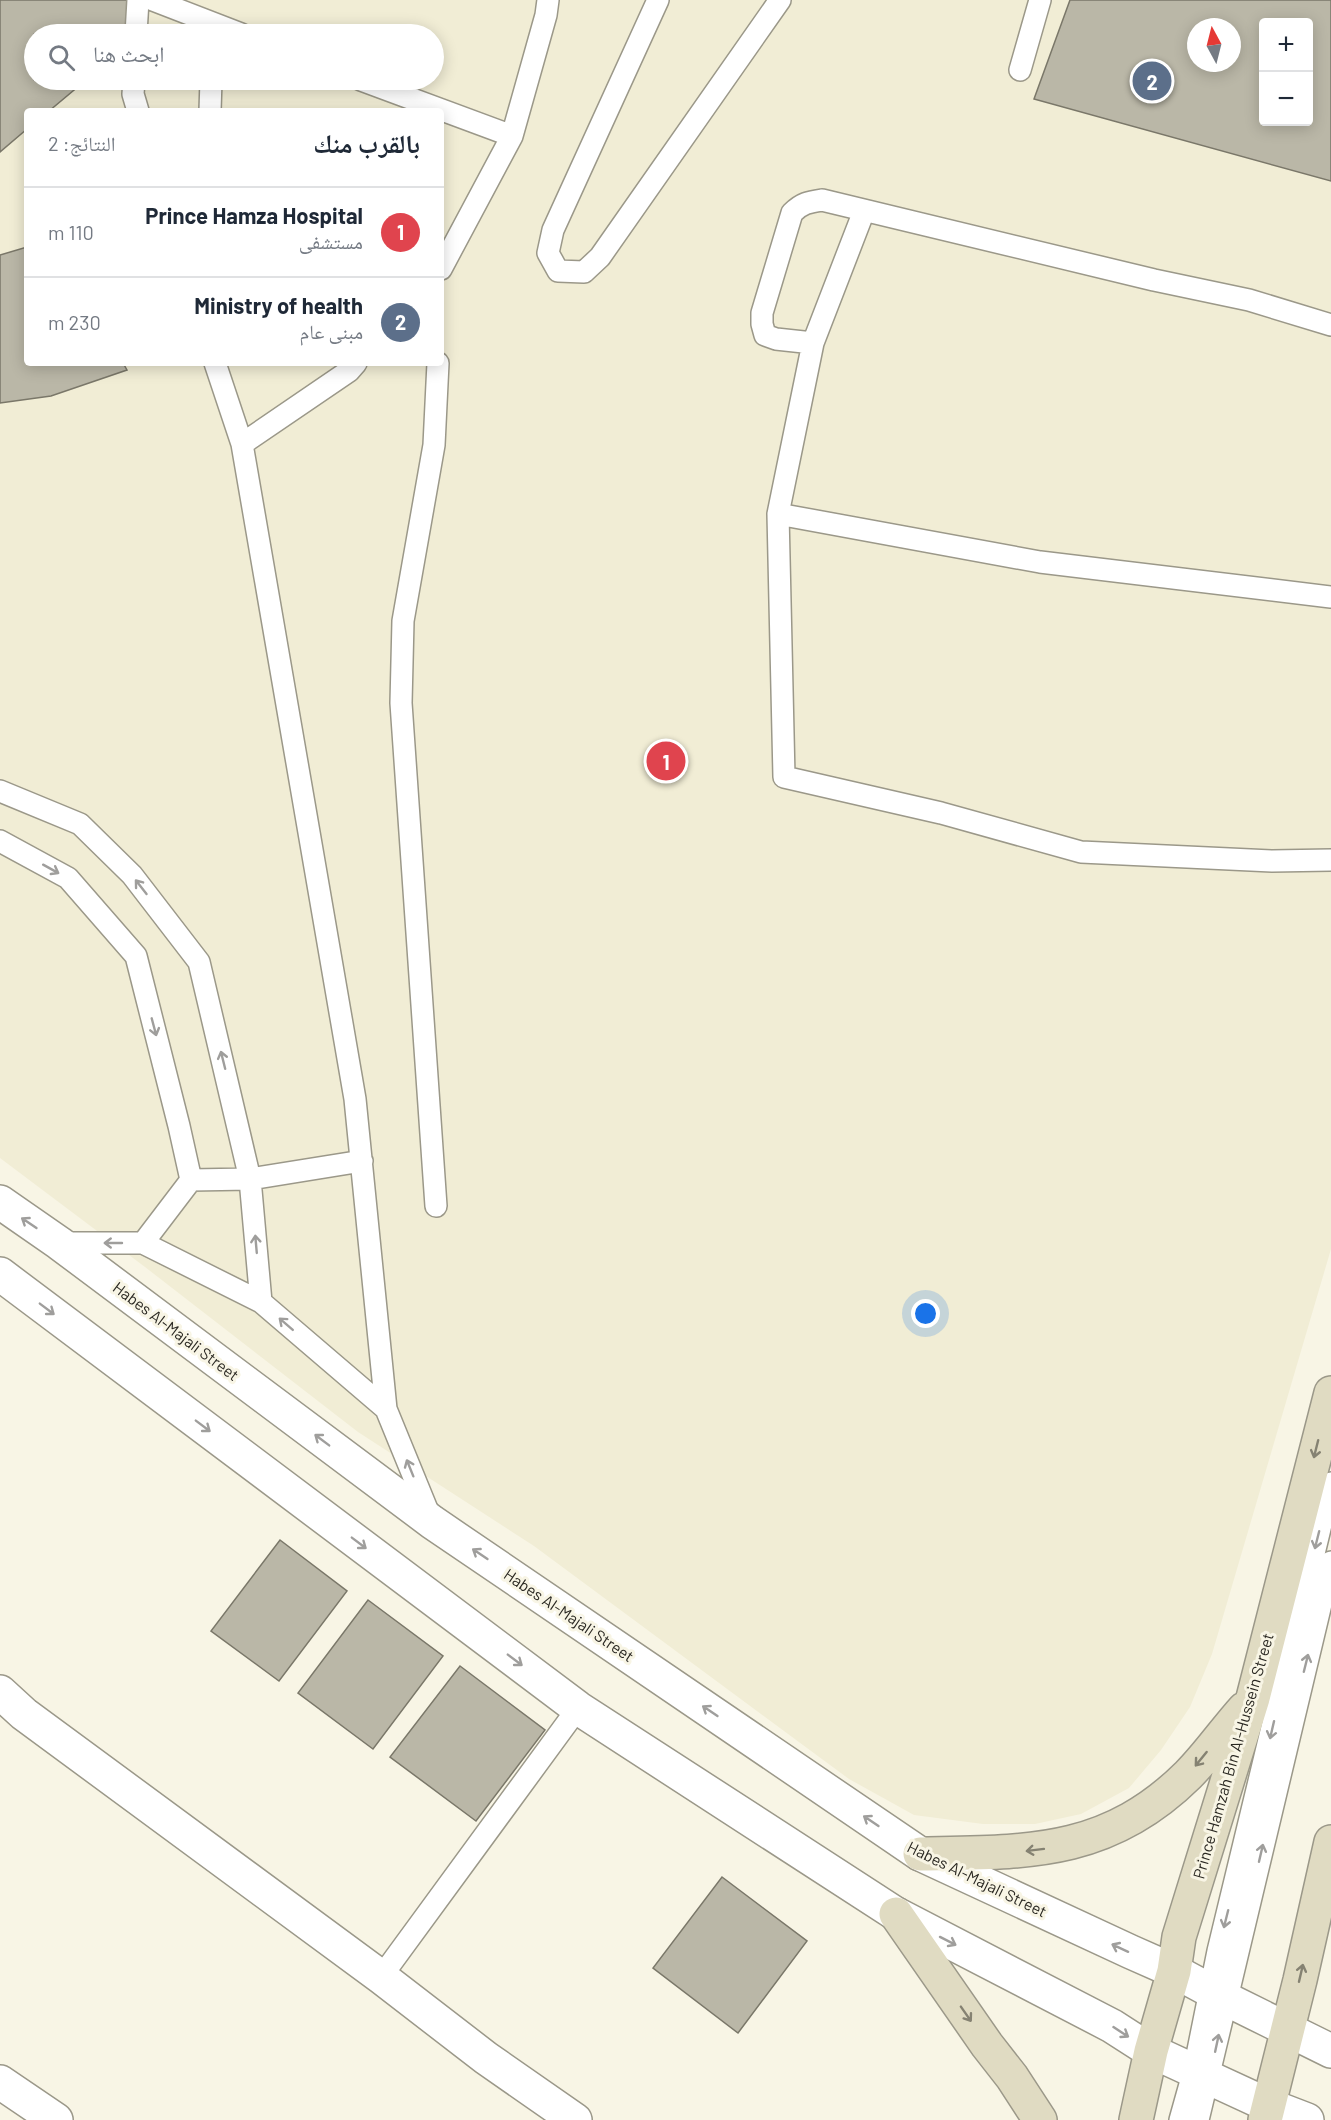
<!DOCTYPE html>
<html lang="ar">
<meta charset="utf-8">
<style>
body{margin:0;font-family:Barlow,"Noto Naskh Arabic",sans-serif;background:#f6f6f7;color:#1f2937;direction:rtl}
.controls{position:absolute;right:18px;top:18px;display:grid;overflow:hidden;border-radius:6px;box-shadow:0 3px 15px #0003}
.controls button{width:54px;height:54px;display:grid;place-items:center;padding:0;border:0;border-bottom:2px solid #e0e1e3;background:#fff;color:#1f2937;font:30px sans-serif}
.compass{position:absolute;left:1187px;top:18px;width:54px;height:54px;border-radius:50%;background:#fff;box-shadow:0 3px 15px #0003;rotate:353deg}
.you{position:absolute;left:926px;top:1314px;width:21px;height:21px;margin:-15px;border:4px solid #fff;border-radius:50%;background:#1a73e8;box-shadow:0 0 0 9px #1a73e833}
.badge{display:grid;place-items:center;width:39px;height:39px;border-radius:50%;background:#8945b9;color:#fff;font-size:20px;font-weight:700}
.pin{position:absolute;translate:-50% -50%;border:3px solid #fff;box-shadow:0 2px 6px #0006}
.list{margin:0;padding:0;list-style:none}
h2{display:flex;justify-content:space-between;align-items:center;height:78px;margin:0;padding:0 24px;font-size:26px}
h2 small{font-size:20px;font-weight:400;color:#747a83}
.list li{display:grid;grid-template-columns:39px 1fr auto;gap:18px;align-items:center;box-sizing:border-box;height:90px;padding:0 24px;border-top:2px solid #e0e1e3}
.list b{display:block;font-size:22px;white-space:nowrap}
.list p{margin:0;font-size:20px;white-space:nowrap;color:#747a83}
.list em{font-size:20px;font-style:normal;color:#747a83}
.icon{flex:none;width:33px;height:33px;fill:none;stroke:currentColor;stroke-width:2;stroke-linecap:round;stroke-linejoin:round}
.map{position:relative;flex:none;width:1331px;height:2120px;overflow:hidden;direction:ltr}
.search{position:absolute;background:#fff;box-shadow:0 3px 15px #0003;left:24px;top:24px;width:420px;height:66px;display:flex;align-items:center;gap:15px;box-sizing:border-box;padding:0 21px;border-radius:33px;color:#747a83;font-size:22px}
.panel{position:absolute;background:#fff;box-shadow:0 3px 15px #0003;left:24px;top:108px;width:420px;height:258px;border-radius:6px;direction:rtl}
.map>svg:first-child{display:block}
.built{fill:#f1edd5;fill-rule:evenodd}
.building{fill:#bab7a7;stroke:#7a7769;stroke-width:1.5;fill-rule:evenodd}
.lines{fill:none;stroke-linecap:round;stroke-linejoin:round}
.service-casing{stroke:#9b9889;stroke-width:24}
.minor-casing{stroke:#9b9889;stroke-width:36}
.tertiary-casing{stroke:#9b9889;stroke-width:36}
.secondary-casing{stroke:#9b9889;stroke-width:36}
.service{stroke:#fff;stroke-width:21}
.minor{stroke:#fff;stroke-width:33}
.tertiary{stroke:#fff;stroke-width:33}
.secondary{stroke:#e0dbc2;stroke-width:33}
.oneway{stroke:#9f9e9c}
.oneway2{stroke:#858272}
.labels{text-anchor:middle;stroke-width:6;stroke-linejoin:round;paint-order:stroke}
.street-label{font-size:16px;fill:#2a2822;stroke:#f8f5e5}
</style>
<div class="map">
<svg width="1331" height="2120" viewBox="0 0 1331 2120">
<rect width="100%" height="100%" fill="#f8f5e5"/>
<path class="built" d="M 0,0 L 1331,0 L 1331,1249 L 1212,1654 L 1190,1707 L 1161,1750 L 1129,1788 L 1081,1814 L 1035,1824 L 983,1824 L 914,1815 L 849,1779 L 534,1546 L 358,1432 L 145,1267 L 0,1158 ZM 1264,22 L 1308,22 L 1308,122 L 1264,122 ZM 1196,27 L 1232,27 L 1232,63 L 1196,63 ZM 34,34 L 434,34 L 434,80 L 34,80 ZM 27,111 L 441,111 L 441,363 L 27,363 Z"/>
<path class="building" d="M 0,0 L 129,0 L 128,34 L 34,34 L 34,80 L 86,80 L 49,111 L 27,111 L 27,129 L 0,152 Z
M 1070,0 L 1331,0 L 1331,181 L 1034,99 ZM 1264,22 L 1308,22 L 1308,122 L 1264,122 ZM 1196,27 L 1232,27 L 1232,63 L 1196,63 Z
M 27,247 L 27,363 L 123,363 L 127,370 L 51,396 L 0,403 L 0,255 Z
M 280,1540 L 347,1591 L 279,1681 L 211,1631 Z
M 368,1600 L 443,1656 L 373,1749 L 298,1693 Z
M 460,1666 L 545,1730 L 476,1821 L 390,1757 Z
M 722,1877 L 807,1941 L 738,2033 L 653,1968 Z"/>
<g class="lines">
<defs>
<path id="service" d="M 153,0 L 241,34
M 658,0 L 553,230 L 548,253 L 558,271 L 584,272 L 600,257 L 780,0
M 136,34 L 138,0
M 1020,70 L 1040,0
M 134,80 L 133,94 L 138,111
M 361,80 L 512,136
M 210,111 L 211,80
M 864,211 L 813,343 L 778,514 L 784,777 L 941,813 L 1081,852 L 1272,861 L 1331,860
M 441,269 L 512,136 L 546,15 L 548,0
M 813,343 L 776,339 L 765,335 L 762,324 L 762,313 L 792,213 C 802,203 809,202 822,200 L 1154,280 L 1249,300 L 1331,325
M 215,363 L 242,444 L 355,1099 L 386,1409
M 242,444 L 349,371 L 356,363
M 778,514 L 1040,562 L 1331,597
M 0,791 L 80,824 L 132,875 L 199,962 L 250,1179 L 261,1302
M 0,841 L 68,878 L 136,956 L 179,1126 L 191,1180 L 143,1243
M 191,1180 L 250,1179 L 362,1161
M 436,1206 L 401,703 L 403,621 L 434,445 L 438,363
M 59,1243 L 143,1243 L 261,1302 L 386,1409 L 431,1519
M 381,1977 L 578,1708
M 1180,2120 L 1194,2070 L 1218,1951 L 1331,1483
M 1198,2120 L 1331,1562"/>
<path id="minor" d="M 0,1692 L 24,1714 L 381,1977 L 486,2058 L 575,2120
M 0,2082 L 56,2120"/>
<path id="tertiary" d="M 0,1202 L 59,1243 L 432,1522 L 920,1854 L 1131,1952 L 1174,1971 L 1226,1999 L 1331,2051
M 0,1274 L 578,1708 L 896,1914 L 1112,2026 L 1151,2051 L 1268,2105 L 1307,2120"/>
<path id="secondary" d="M 920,1854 C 1026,1852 1106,1856 1188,1775 C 1208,1755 1225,1730 1244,1709
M 896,1914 L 987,2045 L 1012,2077 L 1040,2120
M 1136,2120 L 1151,2051 L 1174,1971 L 1179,1937 L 1253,1698 L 1331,1393
M 1265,2120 L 1300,1980 L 1331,1842"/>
</defs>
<use href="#service" class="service-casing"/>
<use href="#minor" class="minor-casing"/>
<use href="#tertiary" class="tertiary-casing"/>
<use href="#secondary" class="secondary-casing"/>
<use href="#service" class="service"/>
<use href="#minor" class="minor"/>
<use href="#tertiary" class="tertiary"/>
<use href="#secondary" class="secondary"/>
</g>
<defs><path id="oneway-shaft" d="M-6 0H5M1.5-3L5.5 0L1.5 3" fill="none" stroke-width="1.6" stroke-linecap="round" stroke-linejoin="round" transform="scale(1.5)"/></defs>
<g class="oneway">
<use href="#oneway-shaft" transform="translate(51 869) rotate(29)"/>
<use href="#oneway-shaft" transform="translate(141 887) rotate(-128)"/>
<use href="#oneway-shaft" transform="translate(154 1027) rotate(75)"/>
<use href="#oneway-shaft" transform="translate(223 1060) rotate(-104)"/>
<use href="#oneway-shaft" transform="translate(29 1223) rotate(-146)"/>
<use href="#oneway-shaft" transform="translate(113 1243) rotate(180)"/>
<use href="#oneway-shaft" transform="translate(256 1244) rotate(-95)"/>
<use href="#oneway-shaft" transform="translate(47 1309) rotate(37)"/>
<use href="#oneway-shaft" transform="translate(286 1324) rotate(-139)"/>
<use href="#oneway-shaft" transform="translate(203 1426) rotate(37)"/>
<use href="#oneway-shaft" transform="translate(322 1440) rotate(-143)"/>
<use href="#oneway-shaft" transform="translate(410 1468) rotate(-112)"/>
<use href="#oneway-shaft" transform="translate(1317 1540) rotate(104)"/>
<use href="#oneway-shaft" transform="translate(359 1543) rotate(37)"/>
<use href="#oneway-shaft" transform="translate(480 1554) rotate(-146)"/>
<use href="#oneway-shaft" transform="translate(515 1660) rotate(37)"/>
<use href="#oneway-shaft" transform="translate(1306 1663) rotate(-76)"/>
<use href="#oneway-shaft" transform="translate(710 1711) rotate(-146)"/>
<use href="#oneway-shaft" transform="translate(1272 1730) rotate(103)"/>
<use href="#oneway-shaft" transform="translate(871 1821) rotate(-146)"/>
<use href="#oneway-shaft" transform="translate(1261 1853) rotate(-77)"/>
<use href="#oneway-shaft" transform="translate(1226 1919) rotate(104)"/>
<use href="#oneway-shaft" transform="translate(948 1941) rotate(27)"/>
<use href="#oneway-shaft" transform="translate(1120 1948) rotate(-155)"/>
<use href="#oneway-shaft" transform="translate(1121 2032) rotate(33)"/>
<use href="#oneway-shaft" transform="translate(1217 2043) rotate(-78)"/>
</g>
<g class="oneway2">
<use href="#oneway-shaft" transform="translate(1316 1449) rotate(104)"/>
<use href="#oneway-shaft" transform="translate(1201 1759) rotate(129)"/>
<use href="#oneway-shaft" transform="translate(1035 1850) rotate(173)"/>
<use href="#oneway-shaft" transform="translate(1301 1973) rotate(-77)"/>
<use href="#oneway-shaft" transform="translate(966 2014) rotate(55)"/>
</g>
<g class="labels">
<g class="street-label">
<text transform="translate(176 1331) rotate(37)" y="6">Habes Al-Majali Street</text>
<text transform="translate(569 1615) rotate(34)" y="6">Habes Al-Majali Street</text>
<text transform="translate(1233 1756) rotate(-74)" y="6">Prince Hamzah Bin Al-Hussein Street</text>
<text transform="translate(977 1879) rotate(26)" y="6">Habes Al-Majali Street</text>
</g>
</g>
</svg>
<div class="controls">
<button>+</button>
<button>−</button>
</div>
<svg class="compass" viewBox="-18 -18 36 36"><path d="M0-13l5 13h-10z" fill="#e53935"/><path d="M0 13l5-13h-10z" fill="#747a83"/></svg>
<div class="you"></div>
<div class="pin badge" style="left:666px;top:761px;background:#e0444e">1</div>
<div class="pin badge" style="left:1152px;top:81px;background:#5c6f8a">2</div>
<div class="search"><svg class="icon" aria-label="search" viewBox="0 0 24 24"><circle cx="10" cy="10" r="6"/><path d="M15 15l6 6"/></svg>ابحث هنا</div>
<section class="panel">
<h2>بالقرب منك<small>النتائج: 2</small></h2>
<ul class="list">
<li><span class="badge" style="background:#e0444e">1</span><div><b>Prince Hamza Hospital</b><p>مستشفى</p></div><em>110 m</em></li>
<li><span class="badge" style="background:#5c6f8a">2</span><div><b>Ministry of health</b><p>مبنى عام</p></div><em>230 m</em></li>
</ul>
</section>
</div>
